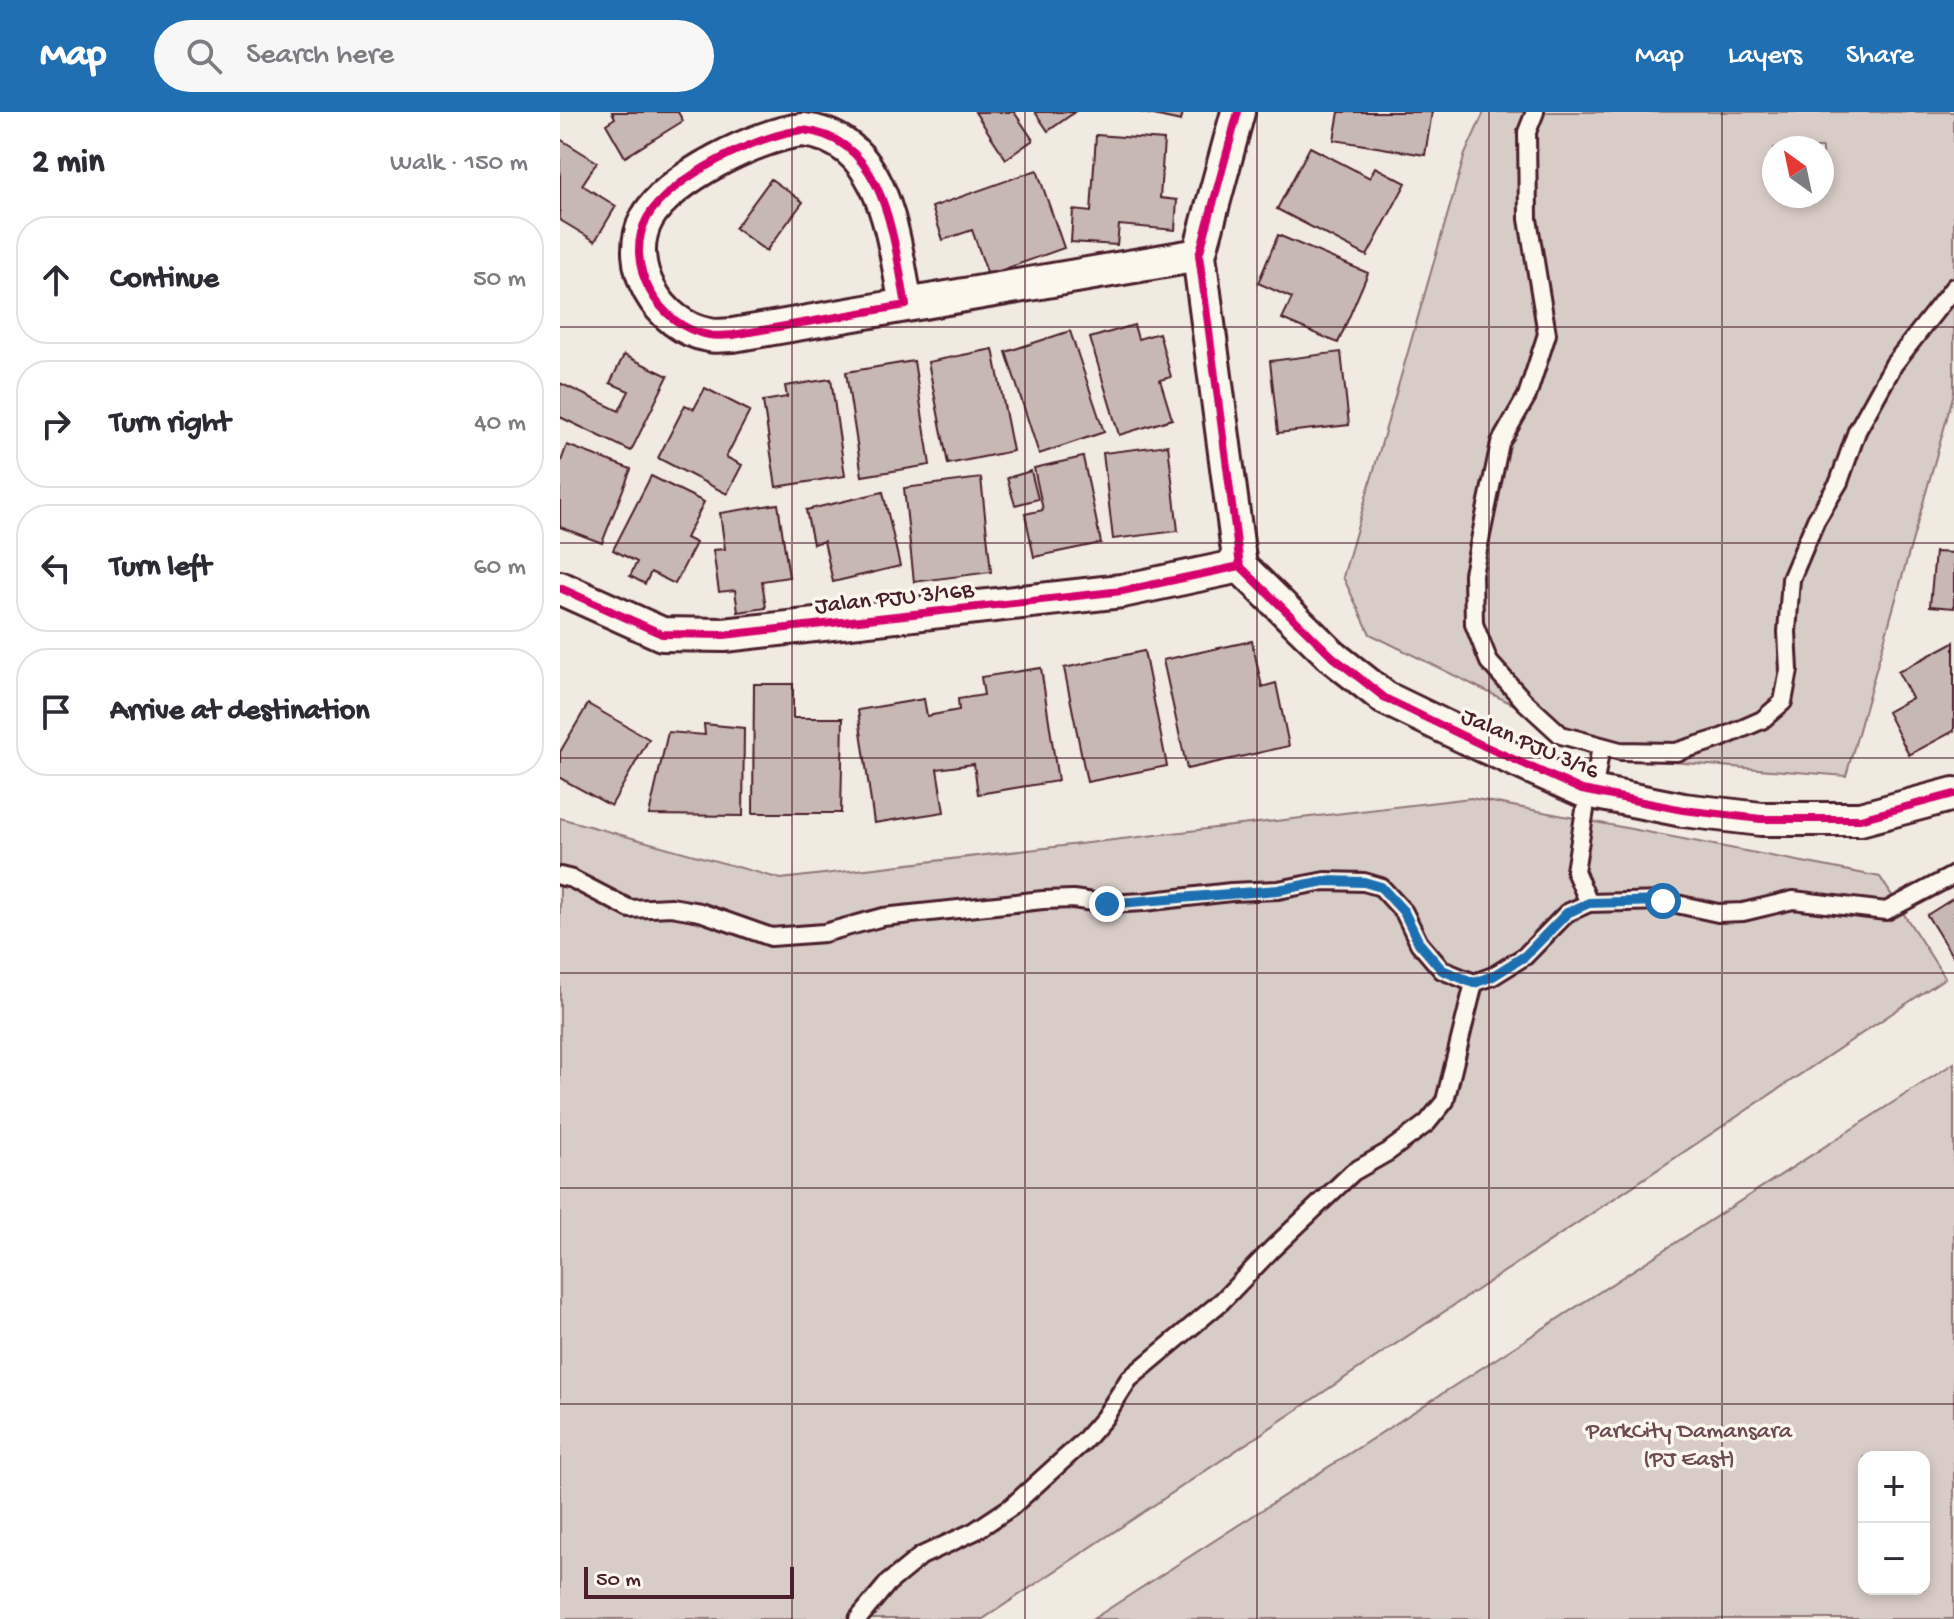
<!DOCTYPE html>
<meta charset="utf-8">
<style>
body{margin:0;font-family:"Gochi Hand",sans-serif;background:#f7f7f7;color:#2b2b33}
.controls{position:absolute;right:24px;bottom:24px;display:grid;overflow:hidden;border-radius:16px;box-shadow:0 4px 12px #0003}
.controls button{width:72px;height:72px;display:grid;place-items:center;padding:0;border:0;border-bottom:2px solid #e1e1e2;background:#fff;color:#2b2b33;font:40px sans-serif}
.compass{position:absolute;left:1202px;top:24px;width:72px;height:72px;border-radius:50%;background:#fff;box-shadow:0 4px 12px #0003;rotate:327deg}
.scale{position:absolute;left:24px;bottom:20px;width:210px;box-sizing:border-box;padding-left:8px;border:4px solid #4a1f2b;border-top:0;font-size:22px;line-height:28px;white-space:nowrap;color:#4a1f2b;-webkit-text-stroke:6px #fbf7ec;paint-order:stroke}
.stop{position:absolute;width:24px;height:24px;margin:-18px;border:6px solid #1f6fb2;border-radius:50%;background:#fff}
.stop.end{background:#1f6fb2;border-color:#fff;box-shadow:0 2px 8px #0008}
.list{margin:0;padding:0;list-style:none}
h2{display:flex;justify-content:space-between;align-items:center;height:104px;margin:0;padding:0 32px;font-size:34px}
h2 small{font-size:26px;font-weight:400;color:#7c7c81}
.list li{display:grid;grid-template-columns:52px 1fr auto;gap:24px;align-items:center;box-sizing:border-box;height:128px;margin:0 16px 16px;padding:0 16px;border:2px solid #e1e1e2;border-radius:32px}
.list b{display:block;font-size:30px;white-space:nowrap}
.list em{font-size:26px;font-style:normal;color:#7c7c81}
.icon{flex:none;width:44px;height:44px;fill:none;stroke:currentColor;stroke-width:2;stroke-linecap:round;stroke-linejoin:round}
.map{position:relative;flex:none;width:1394px;height:1507px;overflow:hidden}
header{display:flex;align-items:center;gap:48px;box-sizing:border-box;height:112px;padding:0 40px;background:#1f6fb2;color:#fff}
header strong{font-size:38px}
nav{display:flex;gap:44px;margin-inline-start:auto;font-size:28px}
.search{width:560px;height:72px;background:#f7f7f7;display:flex;align-items:center;gap:20px;box-sizing:border-box;padding:0 28px;border-radius:44px;color:#7c7c81;font-size:30px}
main{display:flex}
aside{flex:1;background:#fff}
.map>svg:first-child{display:block}
.green{fill:#d8ccc6;stroke:#917678;stroke-width:2;fill-rule:evenodd}
.building{fill:#c8b8b3;stroke:#4a1f2b;stroke-width:2}
.lines{fill:none;stroke-linecap:round;stroke-linejoin:round}
.lane-casing{stroke:#4a1f2b;stroke-width:22}
.street-casing{stroke:#4a1f2b;stroke-width:38}
.lane{stroke:#fbf7ec;stroke-width:16}
.street{stroke:#fbf7ec;stroke-width:32}
.cycleway-casing{stroke:#fbf7ec;stroke-width:13}
.cycleway{stroke:#d6006c;stroke-width:8}
.route{stroke:#1f6fb2;stroke-width:10}
.grid{fill:none;stroke:#4a1f2b;stroke-width:2;stroke-opacity:0.55}
.labels{text-anchor:middle;stroke-width:7;stroke-linejoin:round;paint-order:stroke}
.street-label{font-size:24px;fill:#4a1f2b;stroke:#fbf7ec}
.park-label{font-size:24px;fill:#6e4a52;stroke:#fbf7ec}
</style>
<header>
<strong>Map</strong>
<div class="search"><svg class="icon" aria-label="search" viewBox="0 0 24 24"><circle cx="10" cy="10" r="6"/><path d="M15 15l6 6"/></svg>Search here</div>
<nav><a>Map</a><a>Layers</a><a>Share</a></nav>
</header>
<main>
<aside>
<h2>2 min<small>Walk · 150 m</small></h2>
<ul class="list">
<li><svg class="icon" aria-label="ahead" viewBox="0 0 24 24"><path d="M12 20V5M6 11l6-6 6 6"/></svg><div><b>Continue</b></div><em>50 m</em></li>
<li><svg class="icon" aria-label="right" viewBox="0 0 24 24"><path d="M7 20v-9h11M14 6l5 5-5 5"/></svg><div><b>Turn right</b></div><em>40 m</em></li>
<li><svg class="icon" aria-label="left" viewBox="0 0 24 24"><path d="M17 20v-9H6M10 6l-5 5 5 5"/></svg><div><b>Turn left</b></div><em>60 m</em></li>
<li><svg class="icon" aria-label="arrive" viewBox="0 0 24 24"><path d="M6 21V4h12l-3 4 3 4H6"/></svg><div><b>Arrive at destination</b></div></li>
</ul>
</aside>
<div class="map">
<svg width="1394" height="1507" viewBox="0 0 1394 1507">
<rect width="100%" height="100%" fill="#f0eae0"/>
<filter id="ink" filterUnits="userSpaceOnUse"><feTurbulence type="fractalNoise" baseFrequency=".0125" numOctaves="2"/><feDisplacementMap in="SourceGraphic" scale="16" xChannelSelector="R" yChannelSelector="G"/><feConvolveMatrix kernelMatrix="1 2 1 2 8 2 1 2 1" color-interpolation-filters="sRGB"/></filter>
<g filter="url(#ink)">
<path class="green" d="M 924,0 L 1394,0 L 1394,281 L 1286,664 L 1062,646 L 810,522 L 783,465 L 905,42 ZM 1214,36 L 1262,36 L 1262,84 L 1214,84 Z
M 911,686 L 1320,765 L 1385,866 L 423,1507 L 0,1507 L 0,706 L 221,767 Z
M 1394,951 L 1394,1507 L 533,1507 ZM 1364,1345 L 1364,1477 L 1304,1477 L 1304,1345 Z"/>
<path class="building" d="M 52,0 L 118,0 L 123,9 L 65,45 L 46,12 L 55,6 Z
M 415,0 L 454,0 L 473,28 L 446,47 Z
M 475,0 L 515,0 L 488,19 Z
M 580,0 L 623,0 L 621,9 Z
M 779,0 L 872,0 L 865,43 L 774,28 Z
M 536,23 L 604,28 L 600,86 L 617,88 L 615,118 L 559,113 L 557,133 L 511,130 L 513,98 L 531,100 Z
M 0,27 L 37,50 L 22,73 L 56,94 L 35,129 L 0,108 Z
M 750,35 L 810,66 L 815,55 L 846,71 L 807,144 L 717,97 Z
M 477,58 L 504,136 L 428,163 L 412,118 L 383,128 L 372,95 Z
M 211,67 L 243,90 L 206,139 L 175,116 Z
M 718,123 L 808,161 L 778,231 L 722,207 L 732,186 L 698,171 Z
M 574,213 L 578,227 L 599,221 L 611,265 L 600,268 L 612,307 L 559,323 L 530,226 Z
M 510,219 L 544,320 L 479,342 L 446,240 Z
M 433,237 L 453,339 L 388,352 L 368,250 Z
M 781,240 L 789,313 L 718,321 L 710,249 Z
M 64,243 L 108,264 L 71,339 L 0,305 L 0,271 L 59,299 L 69,279 L 50,271 Z
M 354,249 L 370,353 L 302,364 L 286,260 Z
M 271,267 L 285,364 L 216,375 L 203,289 L 227,285 L 225,274 Z
M 145,276 L 190,299 L 166,345 L 182,353 L 167,382 L 98,346 L 125,293 L 134,297 Z
M 7,333 L 71,357 L 42,431 L 0,415 L 0,352 Z
M 608,333 L 618,419 L 553,427 L 543,341 Z
M 523,345 L 541,431 L 474,445 L 465,402 L 483,398 L 474,356 Z
M 471,359 L 478,387 L 455,393 L 447,366 Z
M 91,364 L 144,390 L 126,426 L 136,431 L 115,472 L 91,460 L 85,472 L 70,464 L 77,450 L 53,438 Z
M 421,366 L 431,460 L 354,470 L 344,376 Z
M 323,380 L 340,454 L 273,470 L 264,429 L 253,432 L 246,398 Z
M 218,392 L 229,465 L 202,469 L 206,496 L 178,500 L 175,478 L 159,480 L 153,438 L 165,437 L 160,401 Z
M 1375,440 L 1394,441 L 1394,496 L 1370,494 Z
M 692,529 L 702,575 L 716,571 L 729,634 L 627,657 L 603,548 Z
M 1394,530 L 1394,619 L 1349,643 L 1327,600 L 1352,586 L 1338,560 Z
M 584,539 L 607,654 L 527,670 L 504,556 Z
M 481,556 L 498,669 L 418,682 L 414,652 L 377,657 L 384,700 L 314,711 L 298,598 L 364,587 L 367,604 L 399,598 L 398,587 L 424,583 L 421,565 Z
M 194,572 L 233,572 L 233,606 L 283,606 L 281,701 L 193,701 Z
M 28,592 L 89,627 L 51,694 L 0,666 L 0,640 Z
M 144,612 L 184,616 L 183,704 L 89,703 L 108,620 L 145,623 Z
M 1394,786 L 1394,847 L 1367,803 Z"/>
<g class="lines">
<defs>
<path id="lane" d="M 975,0 L 967,20 L 968,107 L 987,222 L 967,284 L 940,331 L 913,462 L 914,512 L 929,550 L 964,589 L 1001,623 L 1060,639 L 1116,640 L 1161,626 L 1202,608 L 1223,590 L 1229,558 L 1227,520 L 1231,467 L 1256,408 L 1279,370 L 1297,319 L 1334,252 L 1394,175
M 1036,664 L 1041,634
M 1025,698 L 1015,759 L 1029,791
M 0,764 L 12,767 L 70,797 L 111,795 L 140,800 L 211,825 L 264,821 L 323,805 L 483,788 L 513,787 L 547,792 L 584,790 L 671,780 L 718,778 L 765,769 L 804,770 L 821,775 L 844,800 L 859,831 L 882,858 L 914,871 L 933,864 L 965,844 L 1007,801 L 1029,791 L 1103,789 L 1158,801 L 1183,800 L 1233,788 L 1326,799 L 1394,763
M 298,1507 L 328,1471 L 361,1444 L 415,1419 L 451,1395 L 524,1329 L 544,1306 L 569,1267 L 662,1189 L 712,1137 L 793,1060 L 828,1040 L 867,1011 L 885,989 L 914,871"/>
<path id="street" d="M 678,0 L 639,143 L 680,454
M 243,18 C 326,27 333,126 346,193 L 173,223 C 166,223 156,225 149,223 C 99,215 62,152 87,106 C 109,66 199,22 243,18 Z
M 346,193 L 639,143
M 680,454 L 773,545 L 825,586 L 922,633 L 1022,678 L 1123,698 L 1201,707 L 1300,707 L 1394,682
M 0,476 L 102,522 L 164,523 L 562,479 L 680,454"/>
</defs>
<use href="#lane" class="lane-casing"/>
<use href="#street" class="street-casing"/>
<use href="#lane" class="lane"/>
<use href="#street" class="street"/>
<defs>
<path id="cycleway" d="M 678,0 L 639,143 L 680,454
M 243,18 C 326,27 333,126 346,193 L 173,223 C 166,223 156,225 149,223 C 99,215 62,152 87,106 C 109,66 199,22 243,18 Z
M 680,454 L 773,545 L 825,586 L 922,633 L 1022,678 L 1123,698 L 1201,707 L 1300,707 L 1394,682
M 0,476 L 102,522 L 164,523 L 562,479 L 680,454"/>
</defs>
<use href="#cycleway" class="cycleway-casing"/>
<use href="#cycleway" class="cycleway"/>
</g>
</g>
<g class="lines" filter="url(#ink)">
<path class="route" d="M 547,792 L 718,778 L 765,769 L 804,770 L 821,775 L 844,800 L 859,831 L 882,858 L 914,871 L 933,864 L 965,844 L 1007,801 L 1029,791 L 1103,789"/>
</g>
<path class="grid" d="M 232,0 L 232,1507M 465,0 L 465,1507M 697,0 L 697,1507M 929,0 L 929,1507M 1162,0 L 1162,1507M 0,215 L 1394,215M 0,431 L 1394,431M 0,646 L 1394,646M 0,861 L 1394,861M 0,1076 L 1394,1076M 0,1292 L 1394,1292"/>
<g class="labels">
<g class="street-label">
<text transform="translate(334 484) rotate(-6)" y="8">Jalan PJU 3/16B</text>
<text transform="translate(971 630) rotate(23)" y="8">Jalan PJU 3/16</text>
</g>
<g class="park-label">
<text x="1129" y="1325">ParkCity Damansara<tspan x="1129" dy="28">(PJ East)</tspan></text>
</g>
</g>
</svg>
<div class="controls">
<button>+</button>
<button>−</button>
</div>
<svg class="compass" viewBox="-18 -18 36 36"><path d="M0-13l5 13h-10z" fill="#e53935"/><path d="M0 13l5-13h-10z" fill="#7c7c81"/></svg>
<div class="scale">50 m</div>
<div class="stop" style="left:1103px;top:789px"></div>
<div class="stop end" style="left:547px;top:792px"></div>
</div>
</main>
